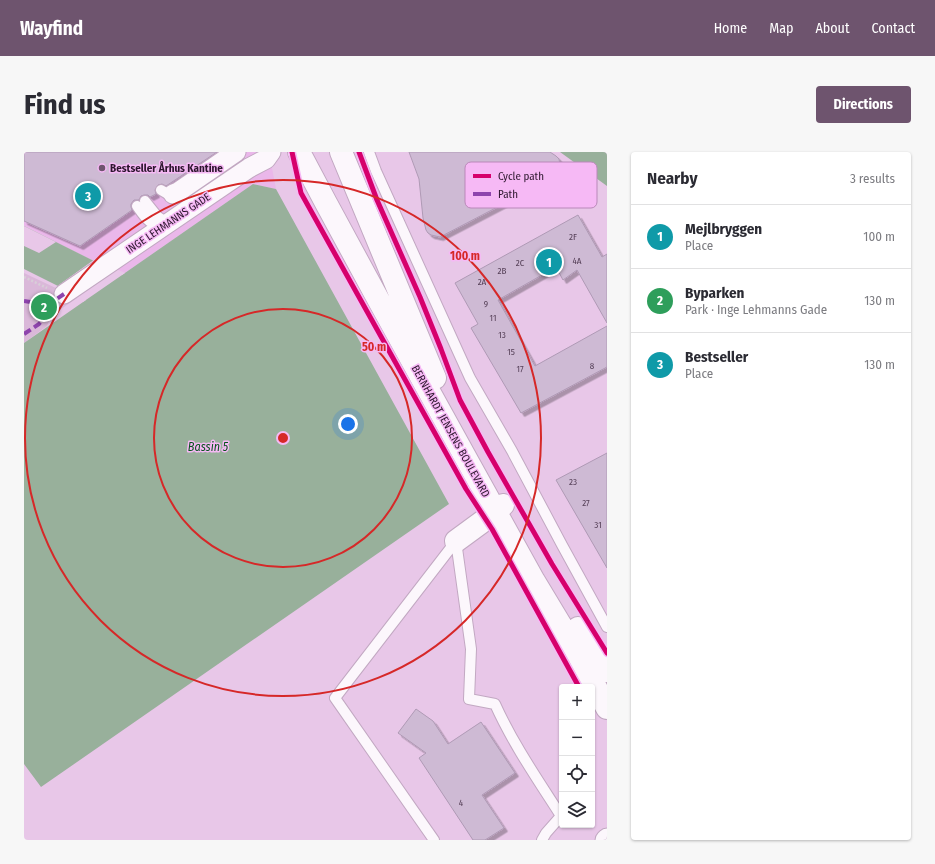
<!DOCTYPE html>
<meta charset="utf-8">
<style>
body{margin:0;font-family:"Fira Sans Condensed",sans-serif;background:#f7f7f7;color:#2b2b33}
.controls{position:absolute;right:12px;bottom:12px;display:grid;overflow:hidden;border-radius:4px;box-shadow:0 1px 3px #0004}
.controls button{width:36px;height:36px;display:grid;place-items:center;padding:0;border:0;border-bottom:1px solid #e1e1e2;background:#fff;color:#2b2b33;font:20px sans-serif}
.you{position:absolute;left:324px;top:272px;width:14px;height:14px;margin:-10px;border:3px solid #fff;border-radius:50%;background:#1a73e8;box-shadow:0 0 0 6px #1a73e833}
.badge{display:grid;place-items:center;width:26px;height:26px;border-radius:50%;background:#6e546e;color:#fff;font-size:13px;font-weight:700}
.pin{position:absolute;translate:-50% -50%;border:2px solid #fff;box-shadow:0 1px 4px #0006}
.list{margin:0;padding:0;list-style:none}
h2{display:flex;justify-content:space-between;align-items:center;height:52px;margin:0;padding:0 16px;font-size:17px}
h2 small{font-size:13px;font-weight:400;color:#7c7c81}
.list li{display:grid;grid-template-columns:26px 1fr auto;gap:12px;align-items:center;box-sizing:border-box;height:64px;padding:0 16px;border-top:1px solid #e1e1e2}
.list b{display:block;font-size:15px;white-space:nowrap}
.list p{margin:0;font-size:13px;white-space:nowrap;color:#7c7c81}
.list em{font-size:13px;font-style:normal;color:#7c7c81}
.icon{flex:none;width:22px;height:22px;fill:none;stroke:currentColor;stroke-width:2;stroke-linecap:round;stroke-linejoin:round}
.map{position:relative;flex:none;width:583px;height:688px;overflow:hidden;border-radius:4px}
header{display:flex;align-items:center;gap:24px;box-sizing:border-box;height:56px;padding:0 20px;background:#6e546e;color:#fff}
header strong{font-size:19px}
nav{display:flex;gap:22px;margin-inline-start:auto;font-size:14px}
.intro{display:flex;align-items:center;justify-content:space-between;box-sizing:border-box;height:96px;padding:0 24px}
h1{margin:0;font-size:28px}
.button{padding:10px 18px;border-radius:4px;background:#6e546e;color:#fff;font-size:14px;font-weight:700}
main{display:flex;gap:24px;padding:0 24px}
aside{flex:1;background:#fff;border-radius:4px;box-shadow:0 1px 3px #0004}
.map>svg:first-child{display:block}
.built{fill:#eab7ea}
.green{fill:#dab8d9}
.water{fill:#98b09b}
.pier{fill:#e8c7e8}
.building{fill:#cebad4;stroke:#af9ab5;filter:url(#shadow)}
.lines{fill:none;stroke-linecap:round;stroke-linejoin:round}
.lane-casing{stroke:#c2a8c2;stroke-width:12}
.street-casing{stroke:#c2a8c2;stroke-width:21}
.secondary-casing{stroke:#c2a8c2;stroke-width:24}
.path{stroke:#d8ced8;stroke-width:2.5;stroke-dasharray:2 2;stroke-linecap:butt}
.lane{stroke:#fcf7fc;stroke-width:10}
.street{stroke:#fcf7fc;stroke-width:19}
.secondary{stroke:#fcf7fc;stroke-width:22}
.quiet{stroke:#8e44ad;stroke-width:4;stroke-dasharray:8 4;stroke-linecap:butt}
.cycleway-casing{stroke:#f6b9f5;stroke-width:8}
.cycleway{stroke:#d6006c;stroke-width:5}
.ring{fill:none;stroke:#d62828;stroke-width:2}
.poi-dot{fill:#6e546e;stroke:#f6b9f5;stroke-width:1.5}
.labels{text-anchor:middle;stroke-width:3;stroke-linejoin:round;paint-order:stroke}
.number-label{font-size:9px;fill:#564158}
.poi-label{font-size:11px;font-weight:bold;fill:#2c162d;stroke:#f6b9f5;text-anchor:start}
.street-label{font-size:11px;fill:#2c162d;stroke:#f6b9f5}
.water-label{font-size:12px;font-style:italic;fill:#05541c;stroke:#f6b9f5}
.key{fill:#f6b9f5;stroke:#b988b9;stroke-width:1}
.key-label{font-size:11px;fill:#2c162d}
.centre{fill:#d62828;stroke:#f6b9f5;stroke-width:2}
.ring-label{font-size:12px;text-anchor:middle;font-weight:bold;fill:#d62828;stroke:#f6b9f5;stroke-width:3;stroke-linejoin:round;paint-order:stroke}
</style>
<header>
<strong>Wayfind</strong>
<nav><a>Home</a><a>Map</a><a>About</a><a>Contact</a></nav>
</header>
<div class="intro"><h1>Find us</h1><a class="button">Directions</a></div>
<main>
<div class="map">
<svg width="583" height="688" viewBox="0 0 583 688">
<defs>
<filter id="shadow"><feDropShadow dx="3.5" dy="3.5" stdDeviation="0" flood-color="#0004"/></filter>
</defs>
<rect width="100%" height="100%" fill="#e8c7e8"/>
<path class="built" d="M 0,0 L 245,0 L 252,37 L 229,32 L 98,123 L 0,74 Z"/>
<path class="green" d="M 0,121 L 53,146 L 27,164 L 23,174 L 0,191 Z"/>
<path class="water" d="M 536,0 L 583,0 L 583,34 Z
M 229,32 L 252,37 L 425,352 L 17,635 L 0,612 L 0,191 L 62,148 L 0,117 L 0,74 L 98,123 Z"/>
<path class="pier" d="M 0,74 L 32,90 L 15,101 L 0,94 Z
M 71,107 L 101,121 L 59,150 L 57,149 L 59,148 L 32,135 Z"/>
<path class="building" d="M 0,0 L 193,0 L 142,34 L 138,32 L 134,33 L 131,38 L 132,42 L 126,45 L 124,43 L 120,43 L 117,44 L 115,48 L 110,48 L 107,52 L 107,55 L 108,58 L 56,94 L 0,69 Z
M 385,0 L 526,0 L 532,4 L 535,7 L 536,13 L 536,18 L 531,25 L 416,85 L 407,83 L 404,81 L 402,78 L 399,66 L 395,27 Z
M 554,63 L 578,105 L 583,102 L 583,171 L 553,118 L 539,128 L 532,115 L 474,148 L 511,214 L 583,174 L 583,215 L 497,261 L 447,176 L 454,172 L 431,131 Z
M 583,301 L 583,416 L 532,328 Z
M 392,557 L 409,569 L 424,592 L 457,570 L 491,621 L 458,643 L 480,676 L 461,688 L 449,688 L 395,606 L 402,601 L 374,581 Z"/>
<g class="lines">
<defs>
<path id="lane" d="M 345,0 L 352,19 L 446,226 L 488,299 L 538,393 L 583,475
M 137,38 L 142,41 L 149,42
M 121,49 L 133,64 L 144,72
M 113,54 C 120,64 127,76 141,73
M 432,389 L 447,497 L 445,547 L 471,552 C 489,592 514,628 537,664 L 522,681 L 518,688
M 410,688 L 311,546 L 432,389"/>
<path id="street" d="M 149,42 L 154,40 L 212,0
M 40,142 L 225,16 L 242,7 L 247,0
M 581,688 L 583,686"/>
<path id="secondary" d="M 275,0 L 302,51 L 354,147 L 444,310 L 510,429 L 551,497 L 583,556
M 317,0 L 411,226
M 432,389 L 462,367 L 479,353
M 554,476 L 583,519"/>
</defs>
<use href="#lane" class="lane-casing"/>
<use href="#street" class="street-casing"/>
<use href="#secondary" class="secondary-casing"/>
<path class="path" d="M 0,125 L 23,136"/>
<use href="#lane" class="lane"/>
<use href="#street" class="street"/>
<use href="#secondary" class="secondary"/>
<path class="quiet" d="M 0,149 L 24,153 L 40,142
M 0,182 L 15,172 L 21,165 L 24,153"/>
<defs>
<path id="cycleway" d="M 268,0 L 277,41 L 442,337 L 468,377 L 555,535
M 335,0 L 353,48 L 396,145 L 417,197 L 436,248 L 464,300 L 528,412 L 583,501"/>
</defs>
<use href="#cycleway" class="cycleway-casing"/>
<use href="#cycleway" class="cycleway"/>
</g>
<g class="ring">
<circle cx="259" cy="286" r="129"/>
<circle cx="259" cy="286" r="258"/>
</g>
<circle class="poi-dot" cx="78" cy="16" r="4"/>
<g class="labels">
<g class="number-label">
<text x="549" y="88">2F</text>
<text x="553" y="112">4A</text>
<text x="496" y="114">2C</text>
<text x="478" y="122">2B</text>
<text x="458" y="133">2A</text>
<text x="462" y="155">9</text>
<text x="469" y="169">11</text>
<text x="478" y="186">13</text>
<text x="487" y="203">15</text>
<text x="568" y="217">8</text>
<text x="496" y="220">17</text>
<text x="549" y="333">23</text>
<text x="562" y="354">27</text>
<text x="574" y="376">31</text>
<text x="437" y="654">4</text>
</g>
<g class="poi-label">
<text x="86" y="20">Bestseller Århus Kantine</text>
</g>
<g class="street-label">
<text transform="translate(144 71) rotate(-34)" y="4">INGE LEHMANNS GADE</text>
<text transform="translate(427 279) rotate(61)" y="4">BERNHARDT JENSENS BOULEVARD</text>
</g>
<g class="water-label">
<text x="184" y="299">Bassin 5</text>
</g>
</g>
<rect x="441" y="10" width="132" height="46" rx="6" class="key"/>
<rect x="449" y="22" width="18" height="4" fill="#d6006c"/>
<rect x="449" y="40" width="18" height="4" fill="#8e44ad"/>
<g class="key-label">
<text x="474" y="28">Cycle path</text>
<text x="474" y="46">Path</text>
</g>
<circle cx="259" cy="286" r="6" class="centre"/>
<g class="ring-label">
<text x="441" y="108">100 m</text>
<text x="350" y="199">50 m</text>
</g>
</svg>
<div class="controls">
<button>+</button>
<button>−</button>
<button><svg class="icon" aria-label="locate" viewBox="0 0 24 24"><circle cx="12" cy="12" r="6"/><path d="M12 2v4M12 18v4M2 12h4M18 12h4"/></svg></button>
<button><svg class="icon" aria-label="layers" viewBox="0 0 24 24"><path d="M12 4l9 5-9 5-9-5zM3 14l9 5 9-5"/></svg></button>
</div>
<div class="you"></div>
<div class="pin badge" style="left:525px;top:110px;background:#0f9aa8">1</div>
<div class="pin badge" style="left:20px;top:155px;background:#2e9e5b">2</div>
<div class="pin badge" style="left:64px;top:44px;background:#0f9aa8">3</div>
</div>
<aside>
<h2>Nearby<small>3 results</small></h2>
<ul class="list">
<li><span class="badge" style="background:#0f9aa8">1</span><div><b>Mejlbryggen</b><p>Place</p></div><em>100 m</em></li>
<li><span class="badge" style="background:#2e9e5b">2</span><div><b>Byparken</b><p>Park · Inge Lehmanns Gade</p></div><em>130 m</em></li>
<li><span class="badge" style="background:#0f9aa8">3</span><div><b>Bestseller</b><p>Place</p></div><em>130 m</em></li>
</ul>
</aside>
</main>
